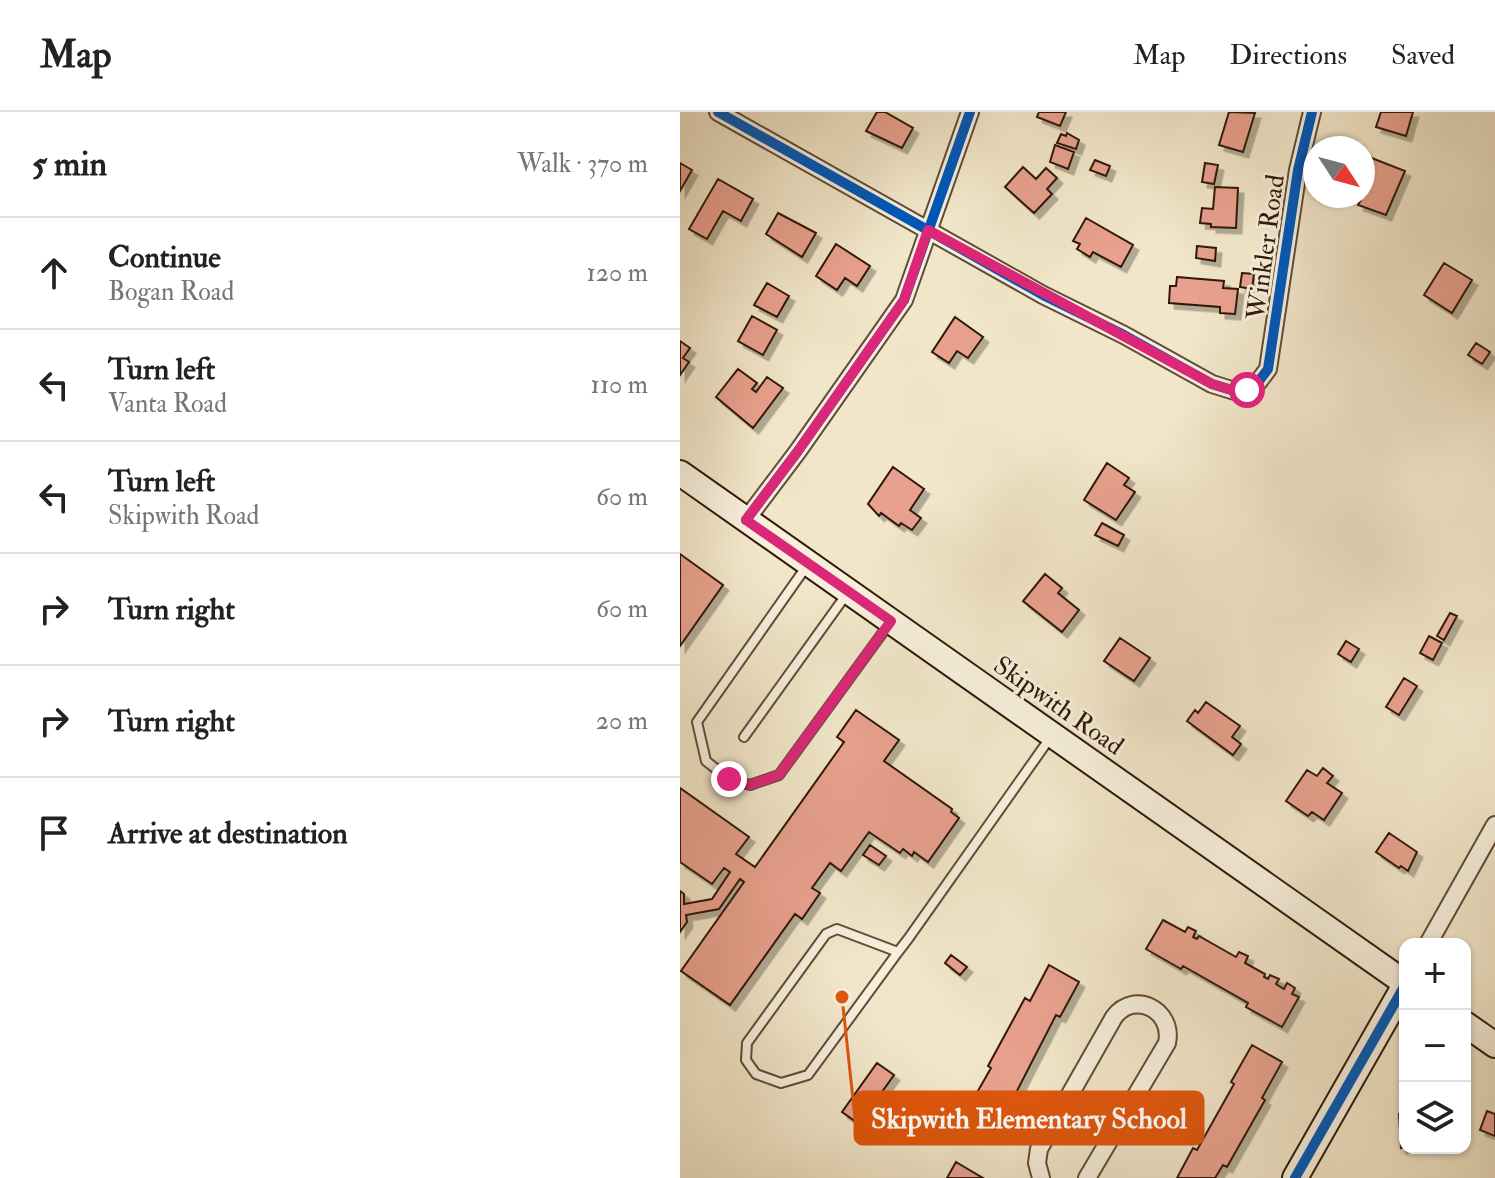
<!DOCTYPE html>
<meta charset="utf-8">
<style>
body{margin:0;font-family:"IM FELL Double Pica",serif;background:#f2f2f2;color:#222}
.controls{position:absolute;right:24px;bottom:24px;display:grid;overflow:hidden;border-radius:16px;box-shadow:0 2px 6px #0004}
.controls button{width:72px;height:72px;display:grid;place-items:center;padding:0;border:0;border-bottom:2px solid #e0e0e0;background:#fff;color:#222;font:40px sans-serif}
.compass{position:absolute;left:623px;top:24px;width:72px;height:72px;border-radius:50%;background:#fff;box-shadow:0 2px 6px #0004;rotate:126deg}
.stop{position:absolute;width:24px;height:24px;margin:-18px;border:6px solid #db2777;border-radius:50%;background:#fff}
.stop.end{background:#db2777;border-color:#fff;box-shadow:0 2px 8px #0008}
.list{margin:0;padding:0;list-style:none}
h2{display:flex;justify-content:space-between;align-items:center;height:104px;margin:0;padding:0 32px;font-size:34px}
h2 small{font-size:26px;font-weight:400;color:#767676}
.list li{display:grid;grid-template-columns:52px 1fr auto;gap:24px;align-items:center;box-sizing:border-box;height:112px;padding:0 32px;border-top:2px solid #e0e0e0}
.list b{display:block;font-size:30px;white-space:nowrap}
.list p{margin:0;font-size:26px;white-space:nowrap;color:#767676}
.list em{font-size:26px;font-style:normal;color:#767676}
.icon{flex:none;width:44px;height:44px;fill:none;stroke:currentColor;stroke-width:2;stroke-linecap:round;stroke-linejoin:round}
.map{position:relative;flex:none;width:815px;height:1066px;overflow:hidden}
header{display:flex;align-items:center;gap:48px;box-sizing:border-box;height:112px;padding:0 40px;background:#fff;border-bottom:2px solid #e0e0e0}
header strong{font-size:38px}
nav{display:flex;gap:44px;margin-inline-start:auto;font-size:28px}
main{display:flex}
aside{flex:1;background:#fff}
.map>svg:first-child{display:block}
.building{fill:#e8a18e;stroke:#301908;stroke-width:2;filter:url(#shadow)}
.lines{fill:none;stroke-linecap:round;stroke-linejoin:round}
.lane-casing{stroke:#604c38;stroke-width:12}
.street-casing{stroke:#604c38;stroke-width:20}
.secondary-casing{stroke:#301908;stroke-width:28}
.lane{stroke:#f6efdc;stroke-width:8}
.street{stroke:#f6efdc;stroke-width:16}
.secondary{stroke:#f6efdc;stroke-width:24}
.cycleway-casing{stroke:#f6efdc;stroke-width:15}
.cycleway{stroke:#0057b8;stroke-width:10}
.route{stroke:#db2777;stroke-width:10}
.labels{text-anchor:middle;stroke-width:6;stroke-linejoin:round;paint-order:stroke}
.street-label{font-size:26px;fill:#301908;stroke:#f6efdc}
.leader{fill:none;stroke:#df560c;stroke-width:3}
.callout-dot{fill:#df560c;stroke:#f6efdc;stroke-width:3}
.callout{fill:#df560c;stroke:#df560c;stroke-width:3}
.callout-label{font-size:28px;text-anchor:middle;font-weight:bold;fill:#fff}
</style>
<header>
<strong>Map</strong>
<nav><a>Map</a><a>Directions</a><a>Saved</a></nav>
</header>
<main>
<aside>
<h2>5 min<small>Walk · 370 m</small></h2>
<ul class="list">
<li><svg class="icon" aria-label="ahead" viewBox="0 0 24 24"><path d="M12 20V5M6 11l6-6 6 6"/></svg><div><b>Continue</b><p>Bogan Road</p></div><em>120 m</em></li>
<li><svg class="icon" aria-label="left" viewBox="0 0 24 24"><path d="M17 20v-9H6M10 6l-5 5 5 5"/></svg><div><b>Turn left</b><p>Vanta Road</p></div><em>110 m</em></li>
<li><svg class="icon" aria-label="left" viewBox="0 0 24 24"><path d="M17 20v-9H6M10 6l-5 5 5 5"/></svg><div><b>Turn left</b><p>Skipwith Road</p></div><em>60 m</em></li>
<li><svg class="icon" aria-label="right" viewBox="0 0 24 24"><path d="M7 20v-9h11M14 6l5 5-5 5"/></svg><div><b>Turn right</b></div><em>60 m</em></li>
<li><svg class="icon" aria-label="right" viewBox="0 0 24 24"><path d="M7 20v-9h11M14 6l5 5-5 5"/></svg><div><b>Turn right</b></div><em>20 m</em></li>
<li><svg class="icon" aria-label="arrive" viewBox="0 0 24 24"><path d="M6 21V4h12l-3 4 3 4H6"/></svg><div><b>Arrive at destination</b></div></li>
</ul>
</aside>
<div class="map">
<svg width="815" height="1066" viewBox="0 0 815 1066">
<defs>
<filter id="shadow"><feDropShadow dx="5.5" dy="5.5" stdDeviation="0" flood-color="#0004"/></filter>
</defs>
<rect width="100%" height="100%" fill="#f1e6c9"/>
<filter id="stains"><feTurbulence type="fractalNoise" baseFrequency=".0025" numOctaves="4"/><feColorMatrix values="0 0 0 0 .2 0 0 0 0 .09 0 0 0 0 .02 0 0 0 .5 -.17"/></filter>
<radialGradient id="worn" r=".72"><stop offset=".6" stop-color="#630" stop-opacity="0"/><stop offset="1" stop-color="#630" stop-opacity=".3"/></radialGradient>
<path class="building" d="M 197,0 L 205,0 L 233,16 L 222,36 L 186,19 Z
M 359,0 L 386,0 L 380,14 L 357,5 Z
M 549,0 L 575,1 L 563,40 L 539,33 Z
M 701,0 L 733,0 L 726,24 L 696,15 Z
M 387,21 L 399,28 L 396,37 L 377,31 L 381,22 L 386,24 Z
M 375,33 L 394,40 L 388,57 L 370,50 Z
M 689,45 L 725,59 L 706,103 L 678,93 L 683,84 L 683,61 Z
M 415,48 L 430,54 L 426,64 L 410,58 Z
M 0,51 L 12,58 L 0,79 Z
M 525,51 L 538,53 L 534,72 L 522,70 Z
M 343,55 L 356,67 L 366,56 L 377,66 L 367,77 L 372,82 L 354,101 L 325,75 Z
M 38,67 L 73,87 L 61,109 L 43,99 L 27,127 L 9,117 Z
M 535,75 L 558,76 L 556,116 L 531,115 L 531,112 L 520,111 L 522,96 L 533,97 Z
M 98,101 L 136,121 L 122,145 L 86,122 Z
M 406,106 L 453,133 L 441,155 L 413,140 L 410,145 L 397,137 L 400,132 L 393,129 Z
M 156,132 L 190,154 L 177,174 L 165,166 L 157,178 L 136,164 Z
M 517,134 L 536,136 L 535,149 L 516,146 Z
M 764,151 L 792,168 L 772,201 L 744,183 Z
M 562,161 L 574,162 L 572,177 L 560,175 Z
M 497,165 L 544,169 L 543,176 L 558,177 L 555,202 L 540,201 L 540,195 L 489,191 L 490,174 L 496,174 Z
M 87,171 L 109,184 L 97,205 L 74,193 Z
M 72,204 L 97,218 L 83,243 L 58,229 Z
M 275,205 L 303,225 L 288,246 L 277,239 L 269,251 L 252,240 Z
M 0,229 L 10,236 L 3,246 L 9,250 L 0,263 Z
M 796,231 L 810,240 L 802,252 L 788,243 Z
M 58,257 L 77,271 L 72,277 L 76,280 L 87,265 L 103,276 L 73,316 L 36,285 Z
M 427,351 L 449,366 L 444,373 L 455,380 L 436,408 L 404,388 Z
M 213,355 L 244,377 L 230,398 L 241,406 L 232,418 L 221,411 L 219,414 L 201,401 L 199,404 L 188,392 Z
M 422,411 L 444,423 L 438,434 L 415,423 Z
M 0,442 L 43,473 L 0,534 Z
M 365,462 L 382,476 L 378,481 L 399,498 L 382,520 L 343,489 Z
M 770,501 L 777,504 L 764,528 L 757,524 Z
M 749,524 L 762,531 L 753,548 L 740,541 Z
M 440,526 L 470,546 L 454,569 L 424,549 Z
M 666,529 L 679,537 L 671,550 L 658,542 Z
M 724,566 L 737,574 L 719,603 L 706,595 Z
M 526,590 L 560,614 L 552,625 L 561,632 L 553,643 L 507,609 L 515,598 L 518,601 Z
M 176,598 L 219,628 L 204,649 L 272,697 L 271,700 L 279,706 L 248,750 L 234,740 L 232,744 L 223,737 L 220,741 L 189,720 L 161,759 L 150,751 L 132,776 L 140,781 L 122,807 L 115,802 L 50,893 L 1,859 L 64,770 L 60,767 L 39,797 L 6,803 L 7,810 L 0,820 L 0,779 L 4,782 L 4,792 L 32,787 L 50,760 L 44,756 L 32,772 L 0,750 L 0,676 L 69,725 L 56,742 L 75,755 L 164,630 L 157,625 Z
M 643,656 L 653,664 L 647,671 L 662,681 L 644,708 L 632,700 L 628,704 L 606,689 L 627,658 L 637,664 Z
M 709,721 L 737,740 L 728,759 L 721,754 L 719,756 L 696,740 Z
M 190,733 L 206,744 L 199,753 L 183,743 Z
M 483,808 L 505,820 L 508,815 L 516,819 L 513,825 L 517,827 L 519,824 L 556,845 L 559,840 L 568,844 L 565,851 L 585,862 L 584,865 L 588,867 L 590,863 L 599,867 L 596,872 L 604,877 L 607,871 L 615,876 L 612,882 L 619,885 L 602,915 L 566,895 L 568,891 L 503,854 L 501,857 L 466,837 Z
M 271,843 L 287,855 L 280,863 L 265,851 Z
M 369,853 L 399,870 L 380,905 L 376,903 L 322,1008 L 291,991 L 311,956 L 308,954 L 345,886 L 350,889 Z
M 572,933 L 602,950 L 582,986 L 585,988 L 547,1055 L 543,1053 L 535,1066 L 497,1066 L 513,1036 L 517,1038 L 554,972 L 551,970 Z
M 197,951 L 214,963 L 179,1012 L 162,1000 Z
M 807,999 L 815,1002 L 815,1024 L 800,1018 Z
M 719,1002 L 725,1002 L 725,1035 L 721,1036 Z
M 276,1050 L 303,1066 L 267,1066 Z"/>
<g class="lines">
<defs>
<path id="lane" d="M 126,455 L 17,610 L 26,649 L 49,667 L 70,673 L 99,663 L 209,512
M 64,625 L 166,483
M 218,840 L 157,817 L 146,822 L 67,931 L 66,948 L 76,962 L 101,971 L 128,963 L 218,840 L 228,827 L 370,626"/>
<path id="street" d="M 38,0 L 363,183 L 444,223 L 532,272 L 558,280 L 576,273 L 588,257 L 618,58 L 632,0
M 66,408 L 118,339 L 224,188 L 290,0
M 748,832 L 815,713
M 361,1066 L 357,1051 L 359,1037 L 434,905 C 454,878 494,898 487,931 L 407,1066"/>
<path id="secondary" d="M 0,361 L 725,871
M 785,912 L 815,933
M 615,1066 L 725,873"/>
</defs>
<use href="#lane" class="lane-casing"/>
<use href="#street" class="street-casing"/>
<use href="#secondary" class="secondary-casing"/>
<use href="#lane" class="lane"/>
<use href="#street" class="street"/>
<use href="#secondary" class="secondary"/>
<defs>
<path id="cycleway" d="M 38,0 L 363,183 L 444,223 L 532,272 L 558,280 L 576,273 L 588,257 L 618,58 L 632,0
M 66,408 L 118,339 L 224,188 L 290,0
M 615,1066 L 725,873"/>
</defs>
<use href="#cycleway" class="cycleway-casing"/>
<use href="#cycleway" class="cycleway"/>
</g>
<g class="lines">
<path class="route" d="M 49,667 L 70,673 L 99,663 L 211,509 L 66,408 L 118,339 L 224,188 L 248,118 L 532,272 L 558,280 L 567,278"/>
</g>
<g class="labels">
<g class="street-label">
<text transform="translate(585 135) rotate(-82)" y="9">Winkler Road</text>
<text transform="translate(379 593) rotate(35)" y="9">Skipwith Road</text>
</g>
</g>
<path class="leader" d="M162 885L175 1006"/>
<circle class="callout-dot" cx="162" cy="885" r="8"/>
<rect class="callout" x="175" y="980" width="348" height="52" rx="8"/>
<g class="callout-label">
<text x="349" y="1016">Skipwith Elementary School</text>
</g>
<rect width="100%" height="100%" filter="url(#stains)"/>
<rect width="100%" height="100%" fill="url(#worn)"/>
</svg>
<div class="controls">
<button>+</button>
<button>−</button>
<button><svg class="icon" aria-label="layers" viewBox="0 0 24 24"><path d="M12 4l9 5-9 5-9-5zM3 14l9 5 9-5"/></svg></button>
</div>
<svg class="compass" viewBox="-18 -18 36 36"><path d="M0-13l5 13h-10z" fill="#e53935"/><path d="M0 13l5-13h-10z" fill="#767676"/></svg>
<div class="stop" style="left:567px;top:278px"></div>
<div class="stop end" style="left:49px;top:667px"></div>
</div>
</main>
